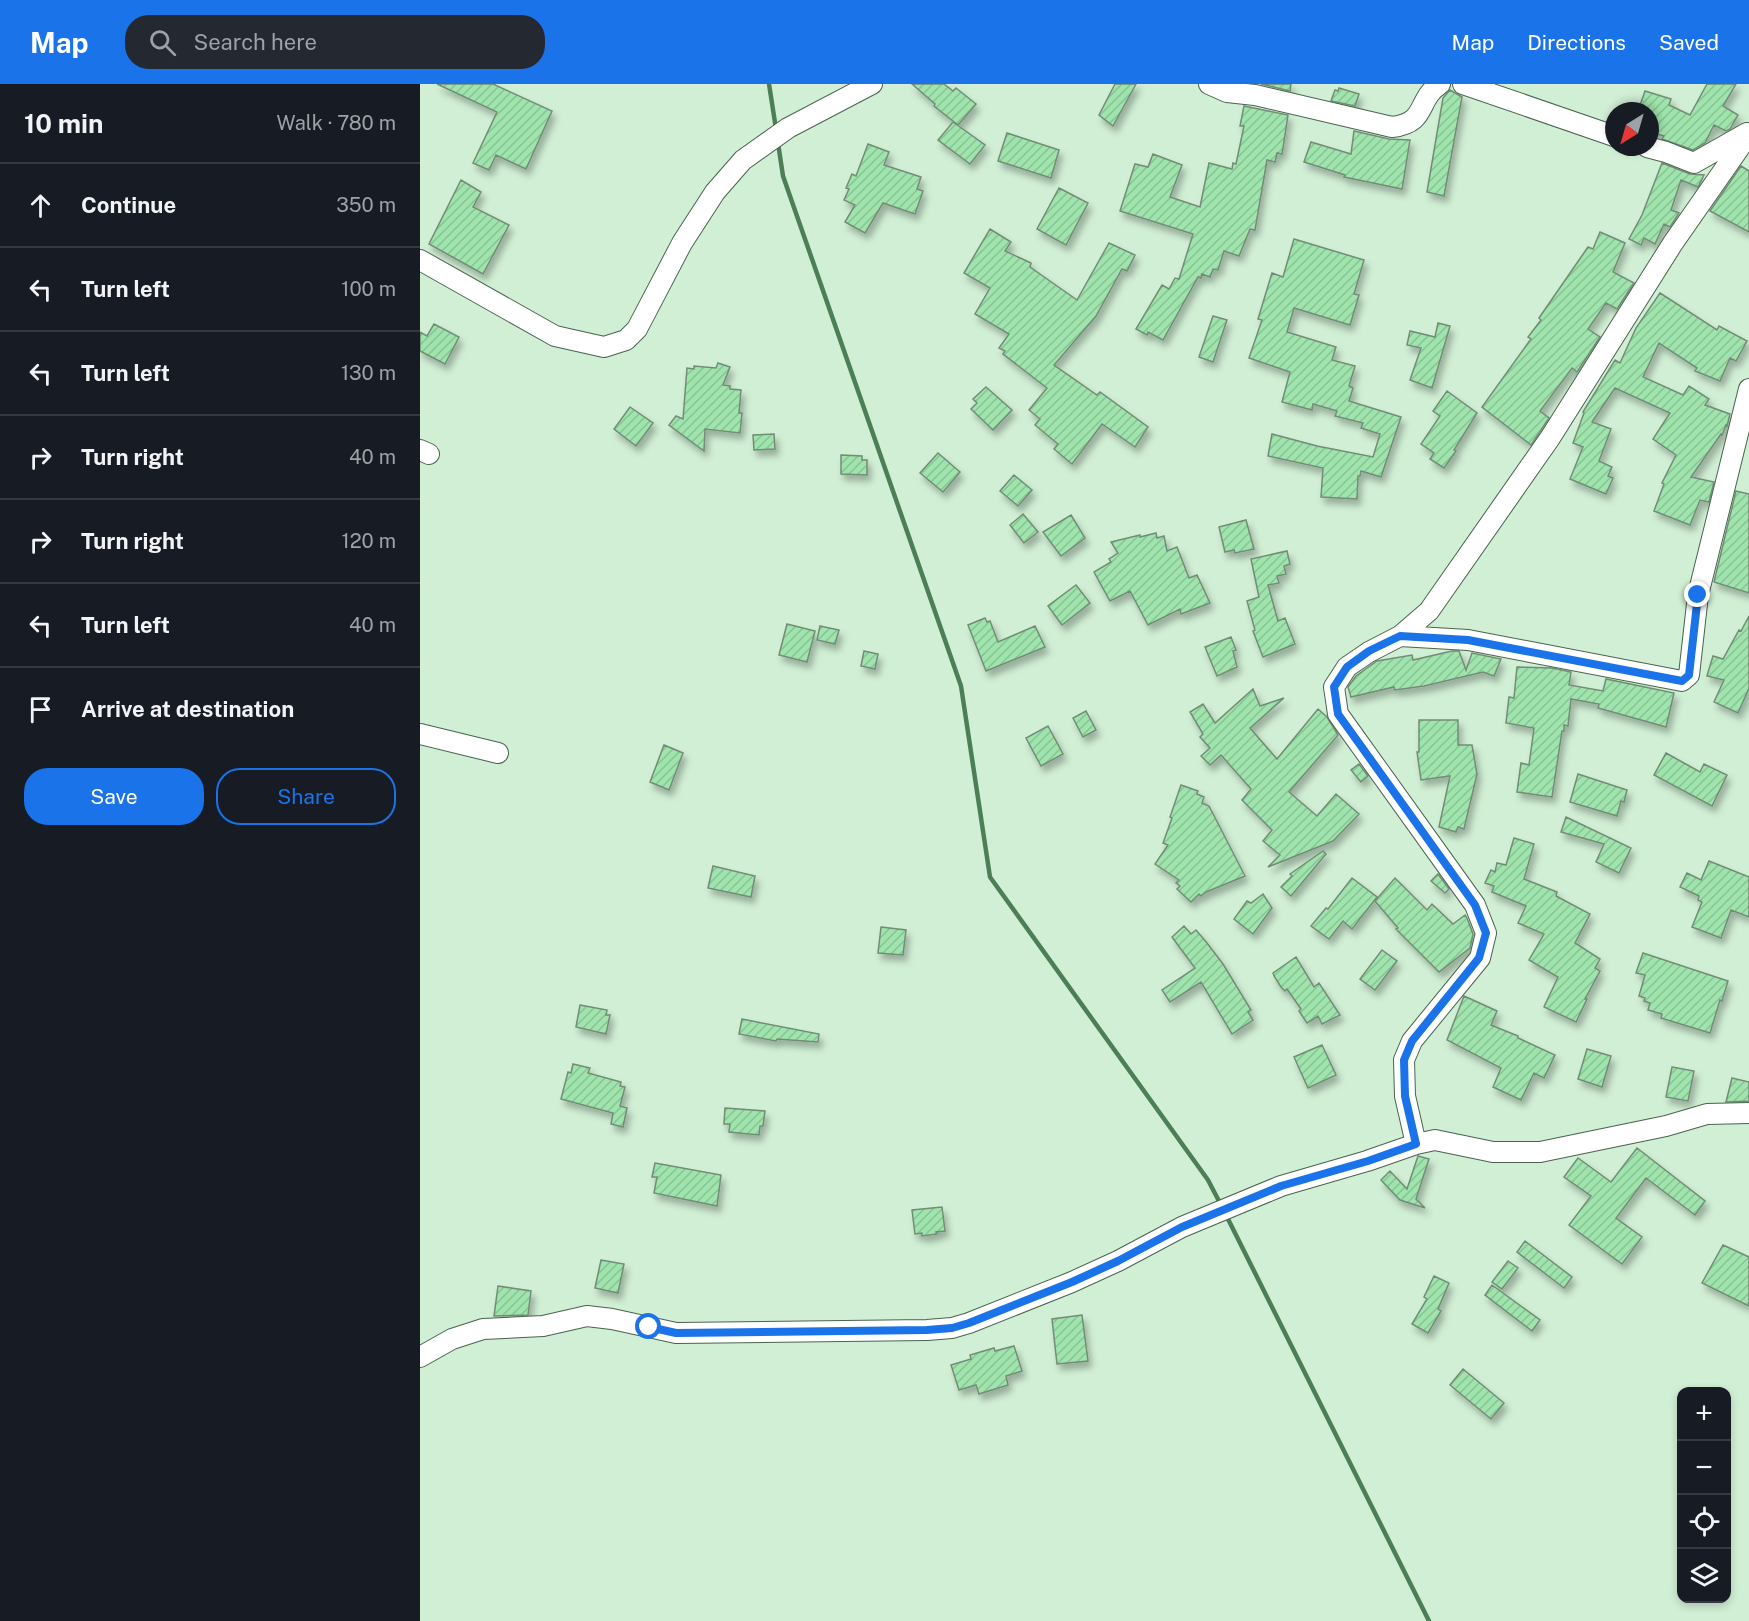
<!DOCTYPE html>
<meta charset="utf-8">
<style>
body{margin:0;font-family:"Public Sans",sans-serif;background:#242831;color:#f1f3f6}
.controls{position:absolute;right:18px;bottom:18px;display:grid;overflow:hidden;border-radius:12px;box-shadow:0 3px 9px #0003}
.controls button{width:54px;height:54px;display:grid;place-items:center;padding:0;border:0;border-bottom:2px solid #363941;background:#171b24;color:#f1f3f6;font:30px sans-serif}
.compass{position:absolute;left:1185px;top:18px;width:54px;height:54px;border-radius:50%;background:#171b24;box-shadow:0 3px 9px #0003;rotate:217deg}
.stop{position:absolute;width:18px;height:18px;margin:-14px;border:4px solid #1a73e8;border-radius:50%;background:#fff}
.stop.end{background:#1a73e8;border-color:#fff;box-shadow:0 2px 6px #0008}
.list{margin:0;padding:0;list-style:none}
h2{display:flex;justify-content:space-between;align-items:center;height:78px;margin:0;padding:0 24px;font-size:26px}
h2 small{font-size:20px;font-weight:400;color:#9ea1a6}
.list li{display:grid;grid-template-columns:39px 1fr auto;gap:18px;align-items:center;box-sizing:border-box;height:84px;padding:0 24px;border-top:2px solid #363941}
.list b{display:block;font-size:22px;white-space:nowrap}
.list em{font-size:20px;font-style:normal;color:#9ea1a6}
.actions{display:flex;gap:12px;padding:18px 24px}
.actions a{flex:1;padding:14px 0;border:2px solid #1a73e8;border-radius:24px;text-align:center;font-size:21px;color:#1a73e8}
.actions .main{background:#1a73e8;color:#fff}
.icon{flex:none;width:33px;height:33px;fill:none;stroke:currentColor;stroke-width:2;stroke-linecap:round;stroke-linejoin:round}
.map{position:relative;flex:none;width:1329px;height:1537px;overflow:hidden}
header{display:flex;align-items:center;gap:36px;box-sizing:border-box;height:84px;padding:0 30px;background:#1a73e8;color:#fff}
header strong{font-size:28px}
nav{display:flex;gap:33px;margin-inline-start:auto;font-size:21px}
.search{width:420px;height:54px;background:#242831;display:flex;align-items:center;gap:15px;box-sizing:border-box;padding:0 21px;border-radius:24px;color:#9ea1a6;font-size:22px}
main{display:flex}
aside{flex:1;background:#171b24}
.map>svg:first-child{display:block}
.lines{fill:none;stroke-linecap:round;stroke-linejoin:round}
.stream{stroke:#4d7f57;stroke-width:4.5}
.building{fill:url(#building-hatch);stroke:#718d75;stroke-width:1.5;filter:url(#shadow)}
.minor-casing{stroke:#49644e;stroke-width:22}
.minor{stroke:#fff;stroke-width:20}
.route{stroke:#1a73e8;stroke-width:8}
</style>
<header>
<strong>Map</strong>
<div class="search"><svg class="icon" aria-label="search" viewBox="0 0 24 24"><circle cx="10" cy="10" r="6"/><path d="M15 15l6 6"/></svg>Search here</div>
<nav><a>Map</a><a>Directions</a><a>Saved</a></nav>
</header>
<main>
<aside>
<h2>10 min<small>Walk · 780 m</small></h2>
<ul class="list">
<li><svg class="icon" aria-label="ahead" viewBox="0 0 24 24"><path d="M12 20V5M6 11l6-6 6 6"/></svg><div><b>Continue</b></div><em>350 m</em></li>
<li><svg class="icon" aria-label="left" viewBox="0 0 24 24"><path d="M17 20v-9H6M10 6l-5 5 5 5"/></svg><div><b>Turn left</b></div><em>100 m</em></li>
<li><svg class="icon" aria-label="left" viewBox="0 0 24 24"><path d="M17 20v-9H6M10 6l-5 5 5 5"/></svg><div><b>Turn left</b></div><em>130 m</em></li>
<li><svg class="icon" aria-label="right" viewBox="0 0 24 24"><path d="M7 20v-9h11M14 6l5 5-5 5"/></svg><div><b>Turn right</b></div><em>40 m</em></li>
<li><svg class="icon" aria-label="right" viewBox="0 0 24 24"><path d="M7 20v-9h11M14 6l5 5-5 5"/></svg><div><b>Turn right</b></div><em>120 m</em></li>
<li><svg class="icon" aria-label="left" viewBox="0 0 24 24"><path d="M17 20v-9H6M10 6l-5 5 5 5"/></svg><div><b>Turn left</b></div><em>40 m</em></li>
<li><svg class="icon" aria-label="arrive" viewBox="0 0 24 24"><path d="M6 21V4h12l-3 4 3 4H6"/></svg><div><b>Arrive at destination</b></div></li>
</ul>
<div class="actions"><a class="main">Save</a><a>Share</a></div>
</aside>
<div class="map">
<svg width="1329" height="1537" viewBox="0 0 1329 1537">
<defs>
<pattern id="building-hatch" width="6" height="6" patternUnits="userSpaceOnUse" patternTransform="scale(1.5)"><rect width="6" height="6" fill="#a0e4ad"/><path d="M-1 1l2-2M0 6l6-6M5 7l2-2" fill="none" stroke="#88c394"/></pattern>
<filter id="shadow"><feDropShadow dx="3.5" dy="6" stdDeviation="3" flood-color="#0004"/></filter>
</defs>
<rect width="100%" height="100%" fill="#d1efd5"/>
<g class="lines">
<path class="stream" d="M 349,0 L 356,45
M 358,59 L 363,92 L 541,602 L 570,793 L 788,1096 L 801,1121
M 806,1131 L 1009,1537"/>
</g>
<path class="building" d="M 17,0 L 73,0 L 132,27 L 106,85 L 76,71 L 69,86 L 53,79 L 77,28 Z
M 492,0 L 524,0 L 533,7 L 536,4 L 556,20 L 538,41 L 514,22 L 515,20 Z
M 695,0 L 716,0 L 693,42 L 679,31 Z
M 841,0 L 871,0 L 870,7 Z
M 1287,0 L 1316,0 L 1303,22 L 1318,31 L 1310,45 L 1306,47 L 1294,41 L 1285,59 L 1273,66 L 1242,55 L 1244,52 L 1230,48 L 1230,27 L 1218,27 L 1225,7 L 1251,15 L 1249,21 L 1270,31 Z
M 919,4 L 939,10 L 935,22 L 911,17 L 915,6 L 918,7 Z
M 1030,6 L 1042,13 L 1024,112 L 1007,108 L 1023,14 Z
M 824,22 L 868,31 L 862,70 L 857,69 L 855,78 L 847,76 L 835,146 L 830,145 L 819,172 L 804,167 L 798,186 L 793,185 L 790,193 L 782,190 L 781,194 L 778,193 L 743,256 L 728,248 L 727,251 L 716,245 L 742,201 L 749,205 L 755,194 L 759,195 L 773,150 L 700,127 L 715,80 L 728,83 L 733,70 L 762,81 L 750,113 L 780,123 L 789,79 L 812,85 L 813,79 L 816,80 L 824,42 L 820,42 Z
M 533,38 L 565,61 L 550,80 L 518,56 Z
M 934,47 L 969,55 L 990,56 L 982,105 L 924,93 L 925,91 L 884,78 L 891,58 L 931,70 Z
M 587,49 L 639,66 L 631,94 L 578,77 Z
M 448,60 L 469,68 L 464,81 L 501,93 L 497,105 L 503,107 L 495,130 L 463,119 L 445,149 L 425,138 L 435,121 L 424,116 L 429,105 L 426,104 L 432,90 L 436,92 Z
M 1242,79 L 1270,90 L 1284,91 L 1278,103 L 1261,96 L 1251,126 L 1259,129 L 1250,143 L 1244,140 L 1235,160 L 1224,154 L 1221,161 L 1209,155 L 1222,131 Z
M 1321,82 L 1329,87 L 1329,148 L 1290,127 Z
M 41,96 L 61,108 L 53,123 L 89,141 L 63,190 L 9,160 Z
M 639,104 L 668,119 L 646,161 L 617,145 Z
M 570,145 L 591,158 L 585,167 L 611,179 L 610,183 L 657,216 L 689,159 L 715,171 L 707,187 L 702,185 L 676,232 L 634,281 L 677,311 L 680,308 L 728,343 L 715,363 L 682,340 L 652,380 L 634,365 L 638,360 L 615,341 L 620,335 L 609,326 L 627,304 L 583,270 L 585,267 L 579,264 L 589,250 L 555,230 L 570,204 L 544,189 Z
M 1180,148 L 1205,159 L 1193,188 L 1214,199 L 1197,225 L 1186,219 L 1168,245 L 1180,253 L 1157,288 L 1152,284 L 1120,327 L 1129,334 L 1111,361 L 1062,323 L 1111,255 L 1108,253 L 1121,236 L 1119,234 L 1168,163 L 1173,165 Z
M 874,155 L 944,176 L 934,210 L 939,211 L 930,241 L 874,224 L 867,248 L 916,263 L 912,276 L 935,282 L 929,302 L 933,304 L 929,317 L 981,333 L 961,393 L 941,387 L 940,392 L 938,392 L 937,415 L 901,413 L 903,384 L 848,372 L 852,350 L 897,362 L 953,373 L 960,350 L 941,344 L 943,339 L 915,332 L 917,327 L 893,320 L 892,326 L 862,318 L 870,288 L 829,274 L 842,236 L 838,235 L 852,189 L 863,193 Z
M 1240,209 L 1297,246 L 1299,242 L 1327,257 L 1316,277 L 1310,274 L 1300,297 L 1275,287 L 1277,284 L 1239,259 L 1223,293 L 1263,311 L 1269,302 L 1289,315 L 1285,321 L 1310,330 L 1307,342 L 1306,341 L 1302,351 L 1301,350 L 1271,393 L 1294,398 L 1289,418 L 1280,416 L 1270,441 L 1234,427 L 1244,400 L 1242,399 L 1256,371 L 1233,355 L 1250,329 L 1195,304 L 1172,338 L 1191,345 L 1179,377 L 1192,383 L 1188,392 L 1193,394 L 1186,410 L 1150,395 L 1163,363 L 1153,359 L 1164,329 L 1163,328 L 1195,276 L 1200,279 L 1216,244 Z
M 793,232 L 807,236 L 793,278 L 779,273 Z
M 1018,239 L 1030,242 L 1012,304 L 990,296 L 1001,264 L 987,261 L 990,247 L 1015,253 Z
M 14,240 L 39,253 L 25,280 L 0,267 L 0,248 L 7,252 Z
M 298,279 L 310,283 L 303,301 L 310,302 L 310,305 L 321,306 L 319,329 L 322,329 L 320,349 L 285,345 L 284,367 L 249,341 L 256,332 L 263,335 L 267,284 L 274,285 L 274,282 L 296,284 Z
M 566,303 L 592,326 L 573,346 L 551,325 L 557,319 L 553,315 Z
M 1027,307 L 1057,329 L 1034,366 L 1036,367 L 1024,384 L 1010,375 L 1014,369 L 1001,360 L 1020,332 L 1013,327 Z
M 210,323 L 233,339 L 216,362 L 194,345 Z
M 354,350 L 355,365 L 334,366 L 333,351 Z
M 518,369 L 540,388 L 523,408 L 500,389 Z
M 421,371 L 442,372 L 442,376 L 447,376 L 447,391 L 421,390 Z
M 594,391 L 612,406 L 598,422 L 580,407 Z
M 1316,407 L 1329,410 L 1329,509 L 1294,498 Z
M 603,430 L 618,448 L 604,459 L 590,441 Z
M 651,431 L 665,454 L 641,472 L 623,448 Z
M 826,436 L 834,465 L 815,469 L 814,466 L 805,468 L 799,443 Z
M 736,449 L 737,454 L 744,452 L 747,467 L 757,463 L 769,494 L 777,491 L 790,519 L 761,530 L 760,525 L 728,541 L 710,507 L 690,517 L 674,488 L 691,478 L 689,475 L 698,469 L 691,458 L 720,451 L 720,453 Z
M 867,467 L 870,480 L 864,482 L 866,490 L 857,492 L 859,499 L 848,501 L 858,537 L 865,534 L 875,560 L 843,573 L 833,547 L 835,546 L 827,517 L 839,513 L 831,475 Z
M 656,501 L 670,519 L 642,541 L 628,522 Z
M 1329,532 L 1329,604 L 1318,629 L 1294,618 L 1304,596 L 1287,592 L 1293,572 L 1303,575 L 1319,546 L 1321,547 Z
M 565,534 L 567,538 L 570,537 L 578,558 L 615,542 L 625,563 L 566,587 L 548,541 Z
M 367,540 L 395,547 L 387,578 L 359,571 Z
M 400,542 L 419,546 L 415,560 L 397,556 Z
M 811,553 L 816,566 L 813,567 L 817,583 L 797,592 L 785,563 Z
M 444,567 L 458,570 L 455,585 L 441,582 Z
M 1032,567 L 1039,567 L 1046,586 L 1052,569 L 1081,575 L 1074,592 L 1063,588 L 1004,602 L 975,606 L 974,603 L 931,613 L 928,603 L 936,592 L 957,577 L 992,571 L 993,576 Z
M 1097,583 L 1132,584 L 1151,588 L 1149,601 L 1183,607 L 1186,595 L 1254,609 L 1246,643 L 1178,624 L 1179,620 L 1151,615 L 1148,642 L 1144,641 L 1144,647 L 1142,647 L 1132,713 L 1097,708 L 1101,679 L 1109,681 L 1114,644 L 1086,639 L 1089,613 L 1094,614 Z
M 833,605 L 840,622 L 864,614 L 830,644 L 857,675 L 898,625 L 907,633 L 918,651 L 869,708 L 897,732 L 916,710 L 939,730 L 913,757 L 848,783 L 860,771 L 843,757 L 852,746 L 822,716 L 831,705 L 801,671 L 790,681 L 781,672 L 790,664 L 780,653 L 783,650 L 770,628 L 783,620 L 795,639 Z
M 666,627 L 676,646 L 663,653 L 653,634 Z
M 999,636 L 1038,636 L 1038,661 L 1052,661 L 1057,690 L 1044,745 L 1038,743 L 1036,748 L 1019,743 L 1030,692 L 1001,696 L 997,668 L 999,668 Z
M 628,642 L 643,670 L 621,682 L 606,654 Z
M 244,661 L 263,669 L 249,706 L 230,698 Z
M 1246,669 L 1280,688 L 1284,680 L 1307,691 L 1292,722 L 1234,691 Z
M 939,680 L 948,692 L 941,698 L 931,686 Z
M 1158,690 L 1207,706 L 1204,718 L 1201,717 L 1197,732 L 1150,718 Z
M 761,701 L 778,707 L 777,710 L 784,713 L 782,719 L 789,722 L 825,792 L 786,808 L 781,812 L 779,810 L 771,818 L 757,805 L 760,802 L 756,799 L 759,796 L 735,780 L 748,761 L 743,759 L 752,734 L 750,733 Z
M 1146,733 L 1211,764 L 1199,789 L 1176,778 L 1184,760 L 1141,748 Z
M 1094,754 L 1114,760 L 1104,795 L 1137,808 L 1136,812 L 1170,830 L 1155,859 L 1180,875 L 1175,884 L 1180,887 L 1165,915 L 1167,915 L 1156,938 L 1124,923 L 1138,893 L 1109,876 L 1124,850 L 1098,839 L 1106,822 L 1072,808 L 1074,802 L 1065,799 L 1071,786 L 1075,788 L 1077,779 L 1086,781 Z
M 903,767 L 906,770 L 871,812 L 861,803 L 872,792 L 870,790 Z
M 1289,777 L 1329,793 L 1329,833 L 1311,826 L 1301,854 L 1272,843 L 1282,818 L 1278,816 L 1279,812 L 1260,803 L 1267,789 L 1281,796 Z
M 293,782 L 335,792 L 331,813 L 288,804 Z
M 1018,790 L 1029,805 L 1025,809 L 1011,797 Z
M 932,794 L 957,813 L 932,845 L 923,837 L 909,855 L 891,842 L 906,824 L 908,825 Z
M 975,794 L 1007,826 L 1012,820 L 1033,840 L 1045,831 L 1047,834 L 1053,850 L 1050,864 L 1019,888 L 976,845 L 978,844 L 955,817 Z
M 843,810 L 852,824 L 833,850 L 814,835 L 827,817 L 831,819 Z
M 764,842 L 771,850 L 776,846 L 787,859 L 803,880 L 831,926 L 828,928 L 833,936 L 812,950 L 781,898 L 750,918 L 742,906 L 775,884 L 752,853 Z
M 461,843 L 486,846 L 483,871 L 458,869 Z
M 962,866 L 977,877 L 955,906 L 940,895 Z
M 1223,869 L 1308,897 L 1302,917 L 1300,916 L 1290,949 L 1241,934 L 1242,930 L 1228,926 L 1230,919 L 1224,917 L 1225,914 L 1219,912 L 1225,891 L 1216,889 Z
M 876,873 L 894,903 L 899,899 L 920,931 L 902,940 L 898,932 L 887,939 L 879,927 L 881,925 L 867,905 L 865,907 L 861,903 L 854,892 L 853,889 Z
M 1044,912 L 1077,927 L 1071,941 L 1098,952 L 1098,954 L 1135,971 L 1124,994 L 1114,989 L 1101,1016 L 1073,1003 L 1081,984 L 1027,956 Z
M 160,921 L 187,926 L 186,931 L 190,931 L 186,950 L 156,943 Z
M 322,935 L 399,950 L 398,958 L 357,955 L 356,957 L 319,950 Z
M 902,961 L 916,991 L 888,1004 L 874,973 Z
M 1167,965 L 1191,972 L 1182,1003 L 1158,995 Z
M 153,980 L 170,984 L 168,989 L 201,998 L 200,1002 L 205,1003 L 200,1022 L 207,1024 L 203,1043 L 191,1040 L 193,1029 L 141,1015 L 148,988 L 151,989 Z
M 1252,983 L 1274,987 L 1268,1017 L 1246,1013 Z
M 1312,994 L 1329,998 L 1329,1017 L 1306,1018 Z
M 305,1024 L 345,1027 L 343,1042 L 340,1042 L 339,1051 L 309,1048 L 310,1040 L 304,1040 Z
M 1217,1064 L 1285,1117 L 1275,1131 L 1226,1094 L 1196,1134 L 1222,1153 L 1202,1180 L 1149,1141 L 1171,1112 L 1144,1093 L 1158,1074 L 1191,1098 Z
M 998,1072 L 1009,1075 L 996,1115 L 1005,1124 L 980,1116 L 961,1096 L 970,1087 L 987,1105 Z
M 235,1079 L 301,1091 L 297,1122 L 234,1109 L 237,1093 L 232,1093 Z
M 522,1123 L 525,1147 L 516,1148 L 517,1150 L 502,1152 L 502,1149 L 495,1150 L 492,1126 Z
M 1105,1157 L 1152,1193 L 1144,1204 L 1097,1168 Z
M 1303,1161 L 1329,1173 L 1329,1222 L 1282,1199 Z
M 181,1176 L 204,1180 L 198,1209 L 175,1204 Z
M 1088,1177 L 1098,1184 L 1082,1205 L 1072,1198 Z
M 1014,1192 L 1029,1199 L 1018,1225 L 1021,1227 L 1008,1249 L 992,1240 L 1007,1215 L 1004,1213 Z
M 1072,1201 L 1120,1236 L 1112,1247 L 1065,1211 Z
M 78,1202 L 111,1207 L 108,1231 L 74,1232 Z
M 662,1231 L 668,1277 L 637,1280 L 632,1235 Z
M 594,1262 L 602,1287 L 586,1292 L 588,1301 L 559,1310 L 556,1301 L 539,1306 L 531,1281 L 551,1275 L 550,1271 L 574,1264 L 575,1267 Z
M 1043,1285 L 1084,1319 L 1071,1335 L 1030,1301 Z"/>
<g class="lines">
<defs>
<path id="minor" d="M 789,0 L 807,8 L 835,11 L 972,43 C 1008,39 996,16 1020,0
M 1043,0 L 1194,52
M 1227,63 L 1246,68 L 1274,79 L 1327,49
M 0,176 L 135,252 L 184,263 L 206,256 L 217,245 L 262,159 L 295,108 L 323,76 L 368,44 L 452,0
M 0,366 L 9,370
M 980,552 L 1048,556 L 1262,597 L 1269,591 L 1278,511 L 1329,305
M 0,650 L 78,669
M 996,1060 L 985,1012 L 984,976 L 992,957 L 1060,874 L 1066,849 L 1055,821 L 918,630 L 914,603 L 927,583 L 949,568 L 980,552 L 1009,527 L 1130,354 L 1253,159 L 1329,50
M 0,1273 L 32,1255 L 63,1245 L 123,1242 L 167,1232 L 192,1235 L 256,1249 L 507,1246 L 532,1244 L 549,1239 L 652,1198 L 698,1177 L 762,1143 L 861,1102 L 947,1077 L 996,1060 L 1015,1056 L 1073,1068 L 1120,1068 L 1246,1042 L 1287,1030 L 1329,1029"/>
</defs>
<use href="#minor" class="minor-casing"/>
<use href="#minor" class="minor"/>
</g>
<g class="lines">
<path class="route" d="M 229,1243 L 256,1249 L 507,1246 L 532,1244 L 549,1239 L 652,1198 L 698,1177 L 762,1143 L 861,1102 L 948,1077 L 996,1060 L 985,1012 L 984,976 L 992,957 L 1059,874 L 1066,849 L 1055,821 L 918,630 L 914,603 L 927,583 L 949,567 L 980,552 L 1048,556 L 1262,597 L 1269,591 L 1278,511"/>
</g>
</svg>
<div class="controls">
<button>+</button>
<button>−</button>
<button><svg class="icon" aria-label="locate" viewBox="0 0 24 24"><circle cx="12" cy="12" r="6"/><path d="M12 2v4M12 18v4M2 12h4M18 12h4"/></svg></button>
<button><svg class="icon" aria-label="layers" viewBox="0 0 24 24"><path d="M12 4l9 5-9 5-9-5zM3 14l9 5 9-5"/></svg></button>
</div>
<svg class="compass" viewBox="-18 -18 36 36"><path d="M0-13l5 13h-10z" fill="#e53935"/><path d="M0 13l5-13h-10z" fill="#9ea1a6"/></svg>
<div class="stop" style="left:229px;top:1243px"></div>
<div class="stop end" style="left:1278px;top:511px"></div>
</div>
</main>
